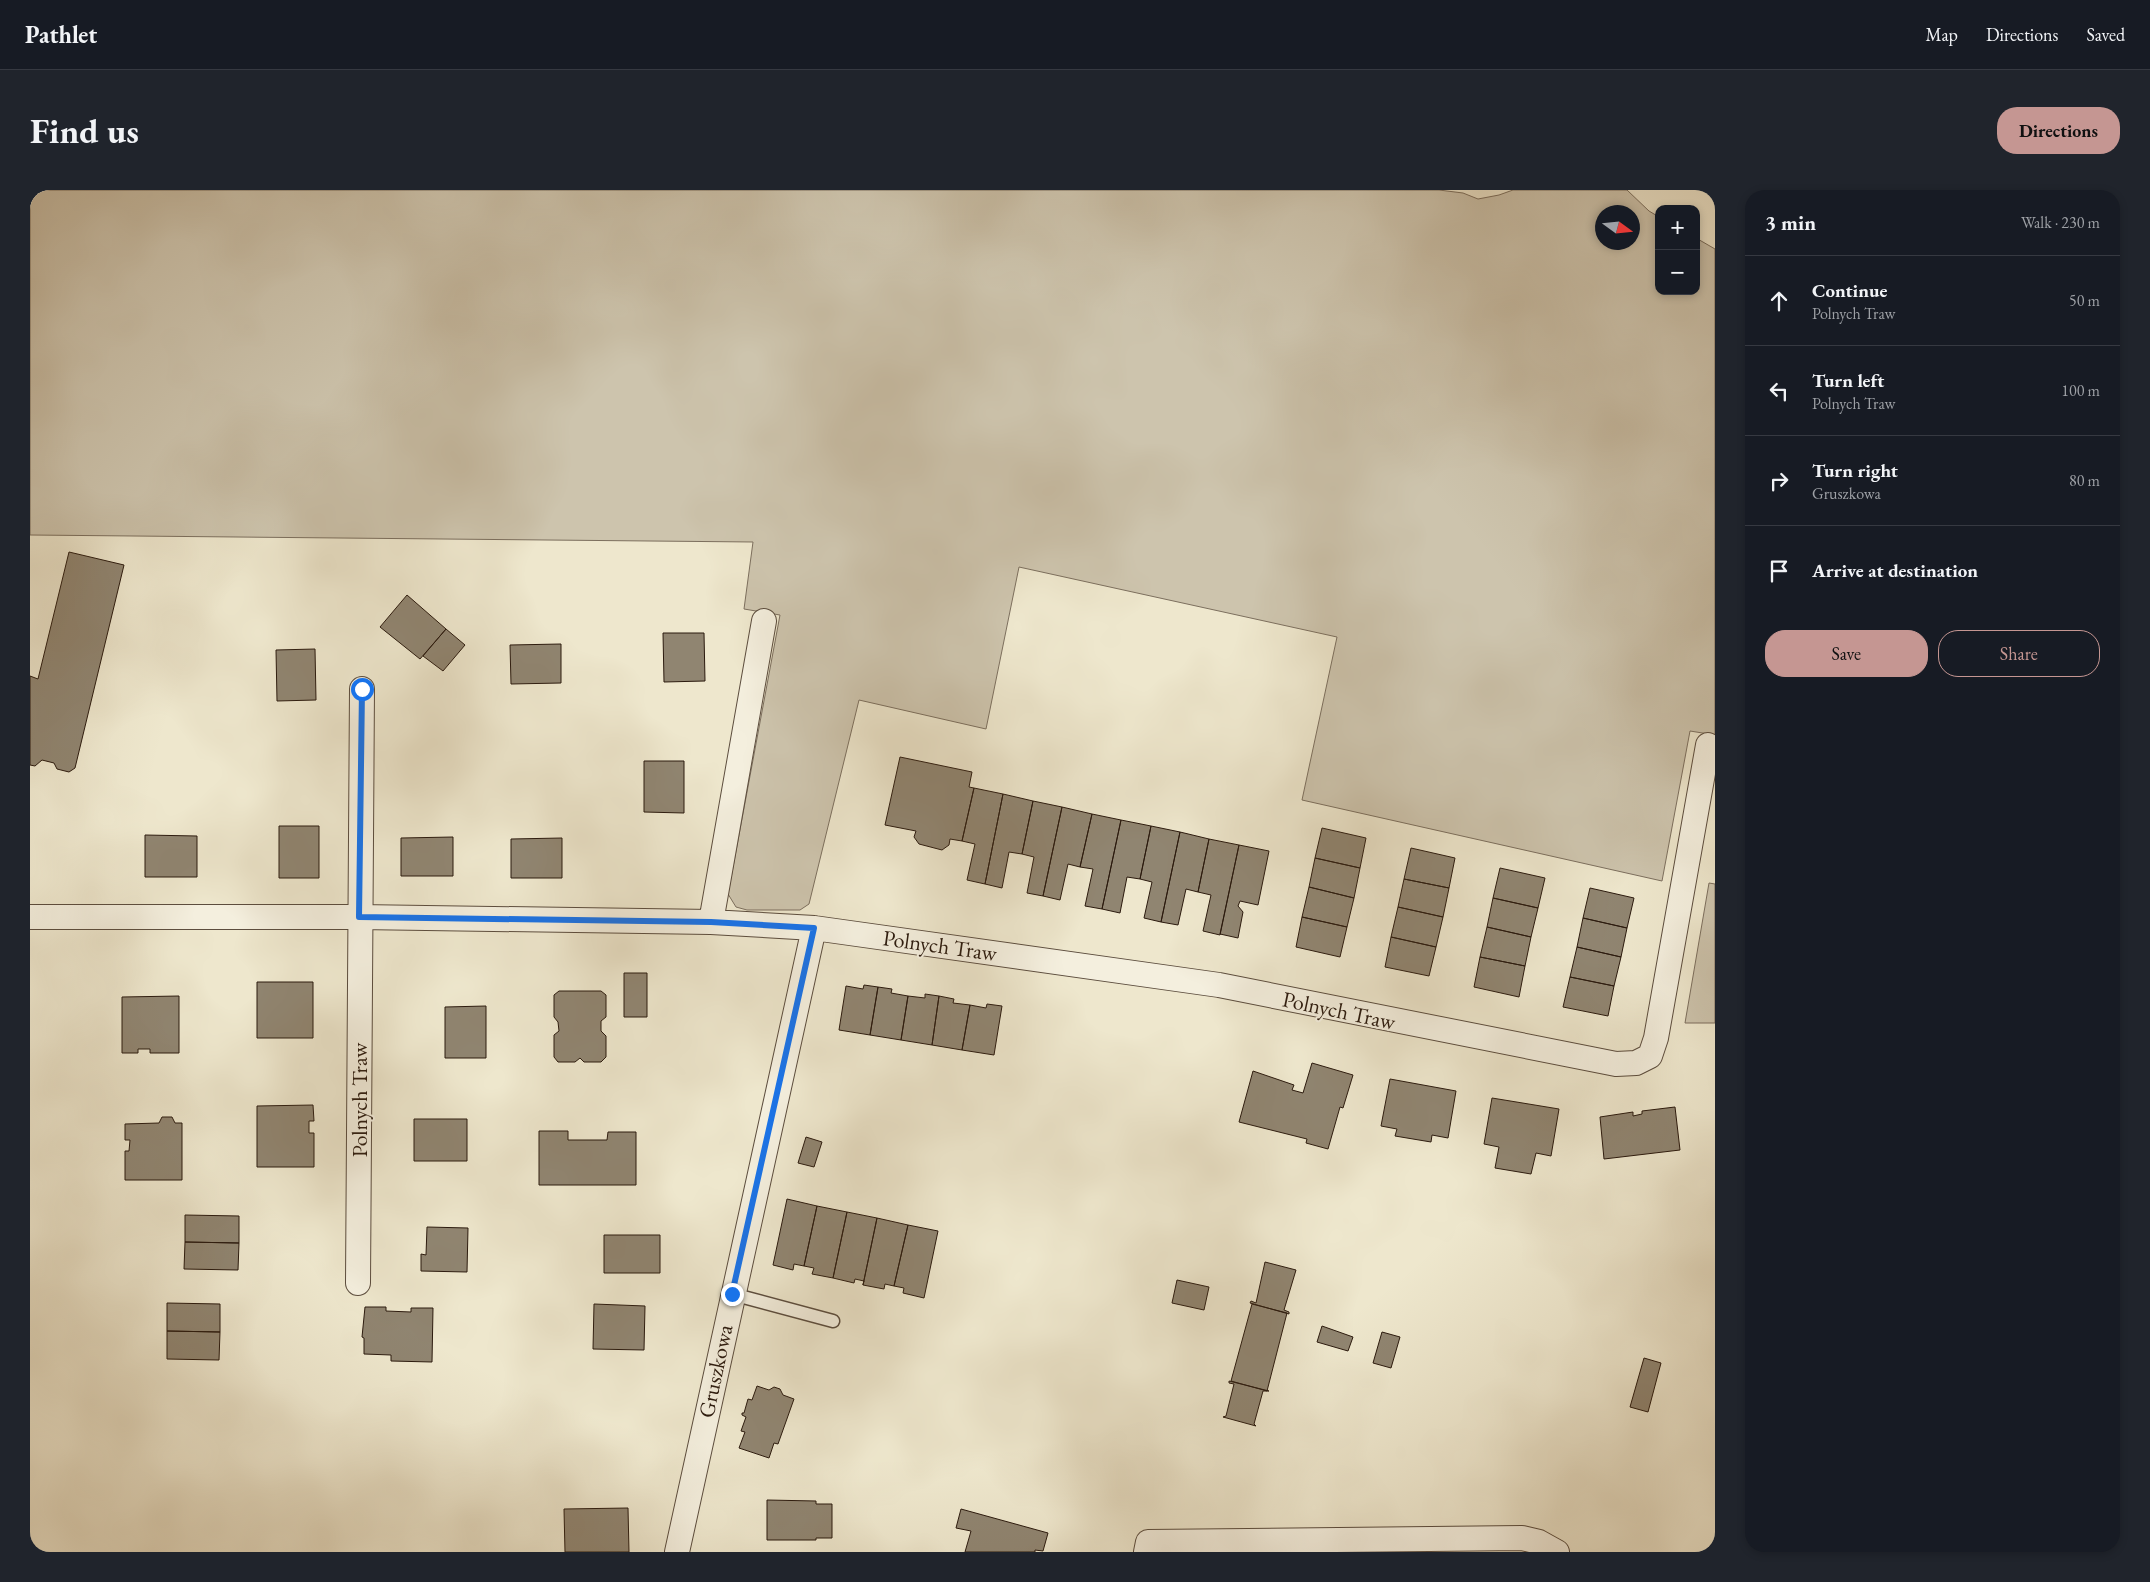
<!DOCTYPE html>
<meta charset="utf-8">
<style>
body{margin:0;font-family:"EB Garamond",serif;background:#20242c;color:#f1f3f6}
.controls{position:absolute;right:15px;top:15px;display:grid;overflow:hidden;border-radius:10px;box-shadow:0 2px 8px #0003}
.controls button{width:45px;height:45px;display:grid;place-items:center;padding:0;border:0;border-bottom:1px solid #363941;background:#171b24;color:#f1f3f6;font:25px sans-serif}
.compass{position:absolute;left:1565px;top:15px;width:45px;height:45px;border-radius:50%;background:#171b24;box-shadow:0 2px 8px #0003;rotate:105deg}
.stop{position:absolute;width:15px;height:15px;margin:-11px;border:4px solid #1a73e8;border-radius:50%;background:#fff}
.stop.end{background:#1a73e8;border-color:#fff;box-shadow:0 1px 5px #0008}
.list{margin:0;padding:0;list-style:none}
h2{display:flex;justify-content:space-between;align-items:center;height:65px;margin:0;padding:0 20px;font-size:21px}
h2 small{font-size:16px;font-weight:400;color:#9ea1a6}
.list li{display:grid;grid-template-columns:32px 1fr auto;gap:15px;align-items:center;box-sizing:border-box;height:90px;padding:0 20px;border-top:1px solid #363941}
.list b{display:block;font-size:19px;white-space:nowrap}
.list p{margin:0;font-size:16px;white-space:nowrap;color:#9ea1a6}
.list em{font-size:16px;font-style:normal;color:#9ea1a6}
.actions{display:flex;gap:10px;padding:15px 20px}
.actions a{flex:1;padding:11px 0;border:1px solid #c59692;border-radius:20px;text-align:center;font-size:18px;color:#c59692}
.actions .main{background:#c59692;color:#111}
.icon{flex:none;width:28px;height:28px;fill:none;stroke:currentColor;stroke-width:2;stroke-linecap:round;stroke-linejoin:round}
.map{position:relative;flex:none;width:1685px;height:1362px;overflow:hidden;border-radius:20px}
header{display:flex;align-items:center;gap:30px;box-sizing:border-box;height:70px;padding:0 25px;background:#171b24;border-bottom:1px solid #363941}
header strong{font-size:24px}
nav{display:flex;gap:28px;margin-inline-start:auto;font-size:18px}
.intro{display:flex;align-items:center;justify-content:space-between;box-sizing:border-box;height:120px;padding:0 30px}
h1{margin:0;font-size:35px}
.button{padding:12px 22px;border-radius:20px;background:#c59692;color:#111;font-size:18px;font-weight:700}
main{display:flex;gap:30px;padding:0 30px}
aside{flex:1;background:#171b24;border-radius:20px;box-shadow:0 2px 8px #0003}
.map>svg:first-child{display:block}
.green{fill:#cdc4ad;stroke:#7c6f5e;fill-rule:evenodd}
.building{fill:#908571;stroke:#2b1a0e}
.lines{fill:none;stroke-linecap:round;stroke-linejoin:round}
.lane-casing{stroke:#5c4d3e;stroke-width:15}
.street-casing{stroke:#5c4d3e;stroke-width:26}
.lane{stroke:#f4efde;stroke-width:12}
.street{stroke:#f4efde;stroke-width:24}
.route{stroke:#1a73e8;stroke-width:6}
.labels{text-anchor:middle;stroke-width:4;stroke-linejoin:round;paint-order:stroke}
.street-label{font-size:22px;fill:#2b1a0e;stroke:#f4efde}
</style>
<header>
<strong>Pathlet</strong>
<nav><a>Map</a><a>Directions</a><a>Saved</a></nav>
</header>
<div class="intro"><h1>Find us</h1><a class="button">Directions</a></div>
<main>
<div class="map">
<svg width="1685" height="1362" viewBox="0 0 1685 1362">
<rect width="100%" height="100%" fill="#eee7cd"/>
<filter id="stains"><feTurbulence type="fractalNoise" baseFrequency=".004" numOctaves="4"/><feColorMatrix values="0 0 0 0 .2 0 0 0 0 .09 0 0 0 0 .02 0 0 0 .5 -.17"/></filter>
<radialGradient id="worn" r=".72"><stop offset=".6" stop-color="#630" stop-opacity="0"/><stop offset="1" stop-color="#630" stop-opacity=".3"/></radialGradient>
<path class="green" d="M 0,0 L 1409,0 L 1433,3 L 1448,9 L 1469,5 L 1483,0 L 1597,0 L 1619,21 L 1629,27 L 1629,101 L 1666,101 L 1666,48 L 1685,59 L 1685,545 L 1660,541 L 1632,691 L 1272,610 L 1307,447 L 989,377 L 956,539 L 829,510 L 779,714 L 770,720 L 717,720 L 706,717 L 698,704 L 750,425 L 714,419 L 723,352 L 0,345 ZM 1572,22 L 1602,22 L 1602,52 L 1572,52 Z
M 1679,693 L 1685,694 L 1685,833 L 1655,833 Z"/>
<path class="building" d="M 39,362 L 94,375 L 45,578 L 39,582 L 27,579 L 24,573 L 12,570 L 5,576 L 0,575 L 0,486 L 8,489 Z
M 377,405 L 416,439 L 390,469 L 350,437 Z
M 416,439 L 435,455 L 413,481 L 393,466 Z
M 633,443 L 674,443 L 675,491 L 634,492 Z
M 531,454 L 531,493 L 481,494 L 480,455 Z
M 285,459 L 286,510 L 247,511 L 246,460 Z
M 870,567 L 942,582 L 939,597 L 944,598 L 932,651 L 920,649 L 919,655 L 912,660 L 889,654 L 884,647 L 886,641 L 855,635 Z
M 614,571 L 654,571 L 654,623 L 614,622 Z
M 944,598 L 973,604 L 955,694 L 937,690 L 945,654 L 932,651 Z
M 973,604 L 1003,611 L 992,664 L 979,662 L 972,698 L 955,694 Z
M 1003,611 L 1032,617 L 1013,706 L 997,703 L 1004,667 L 992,664 Z
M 1032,617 L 1062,624 L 1050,677 L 1038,674 L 1030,710 L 1013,706 Z
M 1062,624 L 1091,630 L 1072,719 L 1055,716 L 1063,679 L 1050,677 Z
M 1091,630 L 1121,636 L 1110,689 L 1097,687 L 1090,723 L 1072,719 Z
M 249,636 L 289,636 L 289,688 L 249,688 Z
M 1121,636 L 1150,642 L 1131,732 L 1114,728 L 1122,692 L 1110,689 Z
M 1292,638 L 1336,648 L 1330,678 L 1285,668 Z
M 1150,642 L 1179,649 L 1168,702 L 1156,699 L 1148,735 L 1131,732 Z
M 115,645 L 167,646 L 167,687 L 115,687 Z
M 423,647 L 423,686 L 371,686 L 371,648 Z
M 532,648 L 532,688 L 481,688 L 481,649 Z
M 1179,649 L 1209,655 L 1190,745 L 1173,741 L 1181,705 L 1168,702 Z
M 1209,655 L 1239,661 L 1228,715 L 1210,711 L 1208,716 L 1213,722 L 1208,748 L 1190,744 Z
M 1381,658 L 1425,668 L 1419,698 L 1374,689 Z
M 1285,668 L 1330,678 L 1324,708 L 1279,697 Z
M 1470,678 L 1515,688 L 1508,718 L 1463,708 Z
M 1374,689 L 1419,698 L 1413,727 L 1368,717 Z
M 1279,697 L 1324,708 L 1317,737 L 1272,727 Z
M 1560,698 L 1604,708 L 1597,738 L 1553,728 Z
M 1463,708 L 1508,718 L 1501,747 L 1457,737 Z
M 1368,717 L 1413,727 L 1406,757 L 1361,747 Z
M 1272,727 L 1317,737 L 1310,767 L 1266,757 Z
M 1553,728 L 1597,738 L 1591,767 L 1547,757 Z
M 1457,737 L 1501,747 L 1495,776 L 1450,767 Z
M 1361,747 L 1406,757 L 1399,786 L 1355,777 Z
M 1547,757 L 1591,767 L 1584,796 L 1540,787 Z
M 1450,767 L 1495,776 L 1489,807 L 1444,797 Z
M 594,783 L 617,783 L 617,827 L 594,827 Z
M 1540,787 L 1584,796 L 1578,826 L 1533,817 Z
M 227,792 L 283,792 L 283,848 L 227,848 Z
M 834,795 L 848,797 L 840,845 L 809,840 L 816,796 L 833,799 Z
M 848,797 L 862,799 L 861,803 L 878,806 L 871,850 L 840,845 Z
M 529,801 L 571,801 L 576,805 L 576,827 L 571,831 L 571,841 L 576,846 L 576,867 L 571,872 L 554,872 L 550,868 L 545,872 L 528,872 L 524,867 L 524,845 L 529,841 L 528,832 L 524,827 L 524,805 Z
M 895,804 L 909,806 L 902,855 L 871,850 L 878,806 L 895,808 Z
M 149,806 L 149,863 L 120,863 L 120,859 L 108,859 L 108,863 L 92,863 L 92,807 Z
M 909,806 L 924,809 L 923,813 L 940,815 L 932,860 L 902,855 Z
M 957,814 L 972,816 L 964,865 L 932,860 L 940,815 L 956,818 Z
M 456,816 L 456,868 L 415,868 L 415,817 Z
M 1282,873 L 1323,885 L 1313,918 L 1310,917 L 1298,959 L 1276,953 L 1277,949 L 1209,932 L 1223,881 L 1264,895 L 1262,900 L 1273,903 Z
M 1360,889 L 1426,901 L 1418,948 L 1402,945 L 1401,952 L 1365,946 L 1367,939 L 1351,936 Z
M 1462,908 L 1529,919 L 1521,966 L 1506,963 L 1501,984 L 1465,978 L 1469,957 L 1454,954 Z
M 283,915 L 284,931 L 279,931 L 279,943 L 284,943 L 284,977 L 227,977 L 227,916 Z
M 1645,917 L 1650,960 L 1574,969 L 1570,927 L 1603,922 L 1603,926 L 1612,924 L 1612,921 Z
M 132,927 L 142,927 L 145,933 L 152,933 L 152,990 L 95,990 L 95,961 L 99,961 L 100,950 L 95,950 L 95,934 L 129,933 Z
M 384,929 L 437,929 L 437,971 L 384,971 Z
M 509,941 L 538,941 L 538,950 L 577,950 L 578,942 L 606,942 L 606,995 L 509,995 Z
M 776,947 L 792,952 L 784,977 L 768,973 Z
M 757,1009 L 787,1016 L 774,1076 L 764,1074 L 763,1080 L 743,1075 Z
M 787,1016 L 817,1022 L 803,1088 L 782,1084 L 784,1078 L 774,1076 Z
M 817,1022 L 847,1028 L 833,1095 L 834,1091 L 825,1089 L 824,1093 L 803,1088 Z
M 155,1025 L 209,1026 L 209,1053 L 155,1052 Z
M 847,1028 L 878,1035 L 864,1096 L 855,1094 L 854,1099 L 833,1095 Z
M 878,1035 L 908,1041 L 894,1108 L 873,1103 L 874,1098 L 864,1096 Z
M 397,1037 L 438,1038 L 437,1082 L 391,1081 L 391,1064 L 396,1065 Z
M 574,1045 L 630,1045 L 630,1083 L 574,1083 Z
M 155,1052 L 209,1053 L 208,1080 L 154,1079 Z
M 1235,1072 L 1266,1080 L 1254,1120 L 1259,1122 L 1259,1124 L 1220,1113 L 1221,1111 L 1226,1113 Z
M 1147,1090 L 1179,1097 L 1174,1120 L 1142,1113 Z
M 137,1113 L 190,1114 L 190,1142 L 137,1141 Z
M 564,1114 L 615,1116 L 614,1160 L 563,1159 Z
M 1222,1114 L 1257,1123 L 1237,1201 L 1201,1191 Z
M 335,1117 L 356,1117 L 356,1121 L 381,1122 L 381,1118 L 403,1118 L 402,1172 L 361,1171 L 361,1165 L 334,1164 L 334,1148 L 332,1147 Z
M 1292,1136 L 1323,1147 L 1318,1161 L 1287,1152 Z
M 137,1141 L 190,1142 L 189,1170 L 137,1169 Z
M 1352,1142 L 1370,1147 L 1361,1178 L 1343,1173 Z
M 1614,1168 L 1631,1173 L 1618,1222 L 1600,1217 Z
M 1199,1191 L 1239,1201 L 1233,1201 L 1224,1234 L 1226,1236 L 1193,1227 L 1196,1226 L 1204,1194 L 1199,1193 Z
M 727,1196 L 739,1200 L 744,1197 L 750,1199 L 753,1205 L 764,1209 L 748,1254 L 744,1253 L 739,1268 L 709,1258 L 715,1242 L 711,1241 L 716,1227 L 712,1225 L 712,1223 L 714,1223 L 718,1209 L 722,1210 Z
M 737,1310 L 786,1311 L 786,1314 L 802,1314 L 802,1348 L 786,1348 L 786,1350 L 737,1350 Z
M 598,1318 L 599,1362 L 535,1362 L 534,1319 Z
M 931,1319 L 1018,1343 L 1013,1361 L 1005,1360 L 1005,1362 L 935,1362 L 941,1341 L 926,1338 Z"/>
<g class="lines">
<defs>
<path id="lane" d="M 702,1104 L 803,1131"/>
<path id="street" d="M 0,727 L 329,727 L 681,732 L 784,738 L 1189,795 L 1586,874 L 1606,873 L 1620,866 L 1626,848 L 1678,555
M 681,732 L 734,431
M 328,1093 L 332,499
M 647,1362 L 784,738
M 1116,1362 L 1118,1352 L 1492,1348 L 1509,1352 L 1527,1362"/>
</defs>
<use href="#lane" class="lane-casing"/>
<use href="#street" class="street-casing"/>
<use href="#lane" class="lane"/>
<use href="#street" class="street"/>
</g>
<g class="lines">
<path class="route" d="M 332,499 L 329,727 L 681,732 L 784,738 L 702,1104"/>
</g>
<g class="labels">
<g class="street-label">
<text transform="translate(910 755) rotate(8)" y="8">Polnych Traw</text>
<text transform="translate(1309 820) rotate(12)" y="8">Polnych Traw</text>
<text transform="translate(329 910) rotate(-90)" y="8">Polnych Traw</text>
<text transform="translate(685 1181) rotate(-78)" y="8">Gruszkowa</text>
</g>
</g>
<rect width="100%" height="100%" filter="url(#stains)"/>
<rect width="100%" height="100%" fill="url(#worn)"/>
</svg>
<div class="controls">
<button>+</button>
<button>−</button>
</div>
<svg class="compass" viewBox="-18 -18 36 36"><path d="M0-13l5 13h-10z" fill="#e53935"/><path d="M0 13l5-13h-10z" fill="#9ea1a6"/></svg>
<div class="stop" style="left:332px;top:499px"></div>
<div class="stop end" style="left:702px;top:1104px"></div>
</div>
<aside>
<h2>3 min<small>Walk · 230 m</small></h2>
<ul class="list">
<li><svg class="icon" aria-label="ahead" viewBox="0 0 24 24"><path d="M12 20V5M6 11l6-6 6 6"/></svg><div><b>Continue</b><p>Polnych Traw</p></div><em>50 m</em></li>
<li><svg class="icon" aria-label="left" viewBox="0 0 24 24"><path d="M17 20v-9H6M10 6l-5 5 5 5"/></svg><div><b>Turn left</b><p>Polnych Traw</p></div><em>100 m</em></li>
<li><svg class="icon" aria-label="right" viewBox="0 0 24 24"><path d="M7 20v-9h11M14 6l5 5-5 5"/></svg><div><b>Turn right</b><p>Gruszkowa</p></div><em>80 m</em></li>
<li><svg class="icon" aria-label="arrive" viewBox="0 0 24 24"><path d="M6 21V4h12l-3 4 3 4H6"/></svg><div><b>Arrive at destination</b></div></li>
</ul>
<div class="actions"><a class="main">Save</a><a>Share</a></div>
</aside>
</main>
